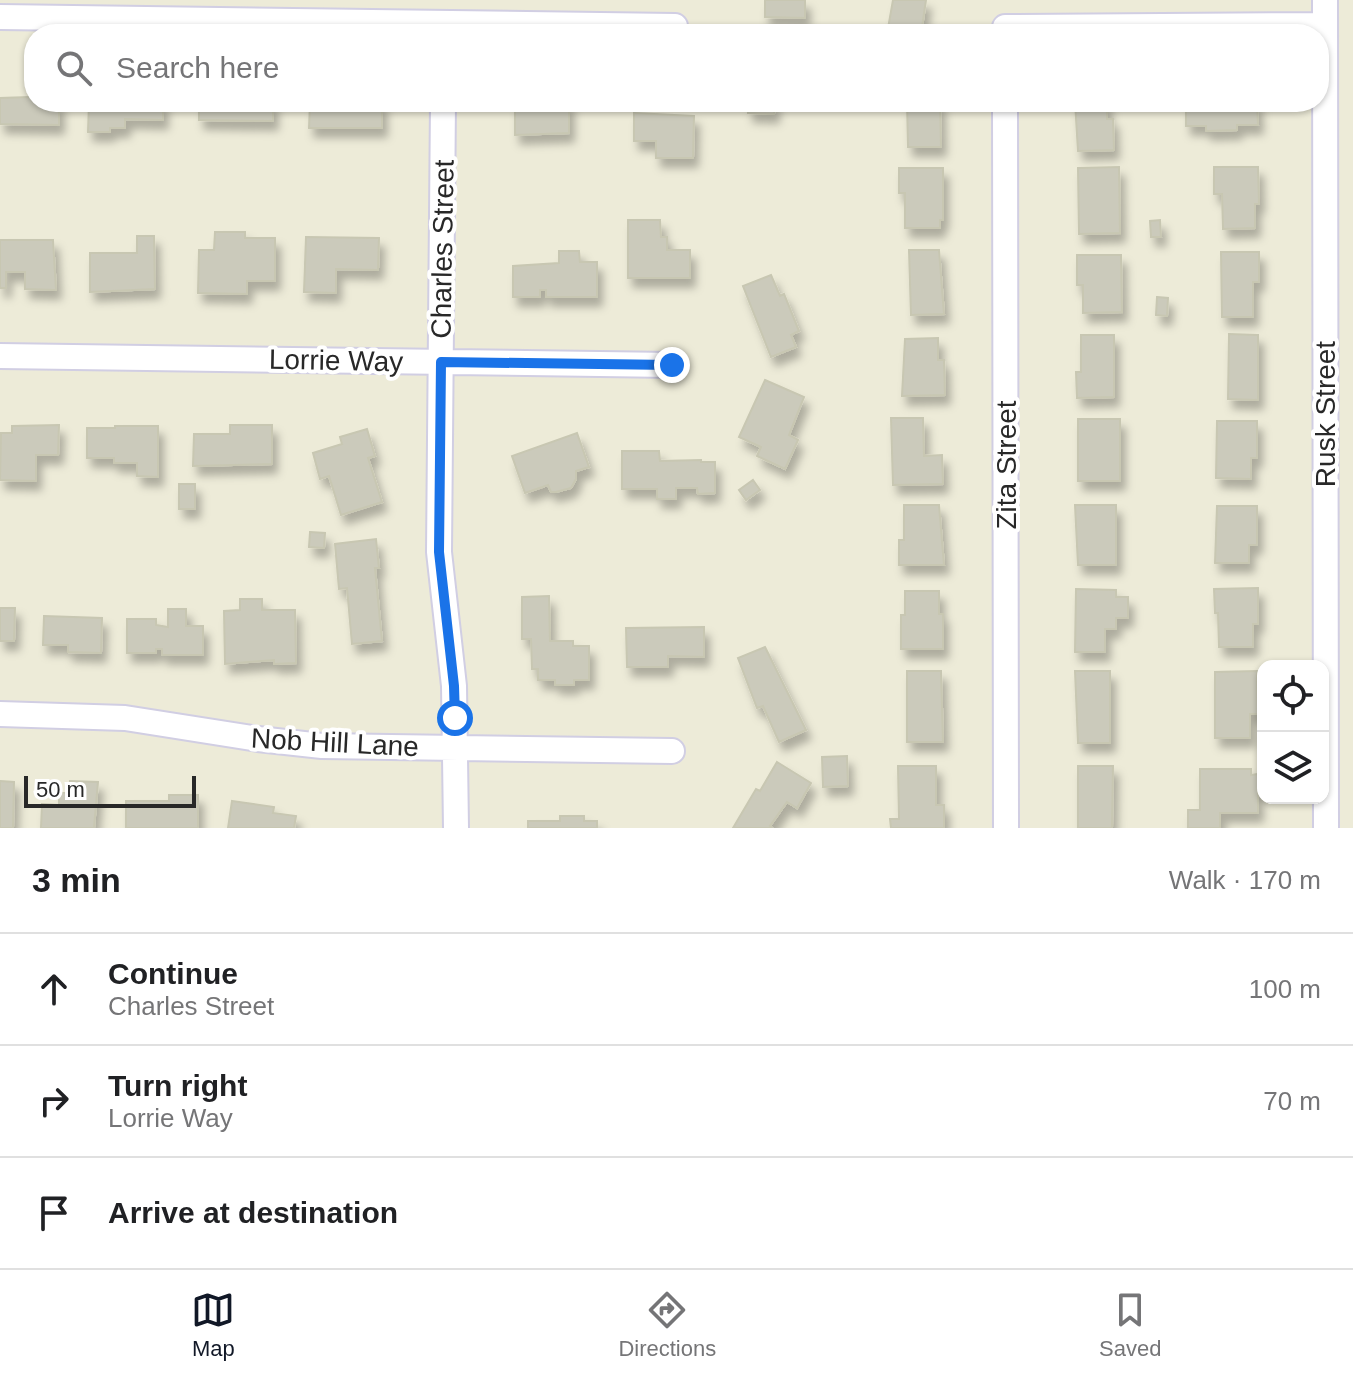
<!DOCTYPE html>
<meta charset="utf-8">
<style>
body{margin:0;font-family:Arial,sans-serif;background:#f2f2f2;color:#202124}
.controls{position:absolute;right:24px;bottom:24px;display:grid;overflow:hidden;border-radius:16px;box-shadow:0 2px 6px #0004}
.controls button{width:72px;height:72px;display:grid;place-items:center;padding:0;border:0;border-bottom:2px solid #e0e0e0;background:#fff;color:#202124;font:40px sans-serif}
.scale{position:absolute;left:24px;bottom:20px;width:172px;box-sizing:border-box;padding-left:8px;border:4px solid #282828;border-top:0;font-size:22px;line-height:28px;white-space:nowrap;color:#282828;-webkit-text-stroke:6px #fff;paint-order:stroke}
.stop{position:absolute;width:24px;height:24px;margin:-18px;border:6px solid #1a73e8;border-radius:50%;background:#fff}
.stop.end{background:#1a73e8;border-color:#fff;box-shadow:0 2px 8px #0008}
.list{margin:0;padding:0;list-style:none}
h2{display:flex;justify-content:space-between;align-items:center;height:104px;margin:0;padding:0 32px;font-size:34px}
h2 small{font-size:26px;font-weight:400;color:#757577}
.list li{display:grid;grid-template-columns:52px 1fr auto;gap:24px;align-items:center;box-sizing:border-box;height:112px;padding:0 32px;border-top:2px solid #e0e0e0}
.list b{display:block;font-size:30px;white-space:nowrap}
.list p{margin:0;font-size:26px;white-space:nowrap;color:#757577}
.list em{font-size:26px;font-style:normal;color:#757577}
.icon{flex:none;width:44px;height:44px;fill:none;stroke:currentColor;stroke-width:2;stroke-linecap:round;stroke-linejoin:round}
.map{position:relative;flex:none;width:1353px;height:828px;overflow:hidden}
.search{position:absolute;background:#fff;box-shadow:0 2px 6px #0004;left:24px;right:24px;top:24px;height:88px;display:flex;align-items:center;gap:20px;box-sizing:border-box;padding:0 28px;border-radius:32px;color:#757577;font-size:30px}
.sheet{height:440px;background:#fff}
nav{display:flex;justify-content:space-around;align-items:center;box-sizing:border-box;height:112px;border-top:2px solid #e0e0e0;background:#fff;font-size:22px;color:#757577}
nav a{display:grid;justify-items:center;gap:4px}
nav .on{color:#111827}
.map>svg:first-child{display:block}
.building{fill:#cbcabb;stroke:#c8c7b2;stroke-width:2;filter:url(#shadow)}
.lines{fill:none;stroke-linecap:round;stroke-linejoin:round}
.minor-casing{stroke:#d1cee3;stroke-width:28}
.minor{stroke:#fff;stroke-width:24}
.route{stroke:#1a73e8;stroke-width:10}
.labels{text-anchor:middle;stroke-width:8;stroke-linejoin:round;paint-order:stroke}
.street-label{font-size:28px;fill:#282828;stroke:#fff}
</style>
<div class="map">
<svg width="1353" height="828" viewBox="0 0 1353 828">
<defs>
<filter id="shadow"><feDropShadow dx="5" dy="9" stdDeviation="4" flood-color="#0004"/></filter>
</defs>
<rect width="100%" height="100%" fill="#edebd8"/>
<path class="building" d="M 765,0 L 805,0 L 805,18 L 765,17 Z
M 893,0 L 926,0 L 921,34 L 887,34 Z
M 30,97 L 34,97 L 34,102 L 59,102 L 59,125 L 0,124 L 0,98 Z
M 89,102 L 163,102 L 163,120 L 125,119 L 125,128 L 110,128 L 110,132 L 88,132 Z
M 199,102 L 273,102 L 273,121 L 199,120 Z
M 310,102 L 382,102 L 382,128 L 309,128 Z
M 515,102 L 569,102 L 569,133 L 515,135 Z
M 748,102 L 775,102 L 774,114 L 748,113 Z
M 907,102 L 940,102 L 941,147 L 908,147 Z
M 1075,102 L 1107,102 L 1107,119 L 1113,119 L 1114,150 L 1078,151 Z
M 1186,102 L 1257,102 L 1258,125 L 1237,125 L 1237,130 L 1206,131 L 1206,126 L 1186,126 Z
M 634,113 L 694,116 L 693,158 L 656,158 L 656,141 L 634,141 Z
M 1119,167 L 1120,233 L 1079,234 L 1078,168 Z
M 1214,167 L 1258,167 L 1259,204 L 1255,204 L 1255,228 L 1223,229 L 1222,194 L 1214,194 Z
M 899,168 L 943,168 L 943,220 L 940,220 L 940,228 L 905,228 L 905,193 L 899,193 Z
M 628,220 L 660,220 L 661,237 L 667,237 L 667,250 L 690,250 L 690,278 L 628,278 Z
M 1160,220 L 1161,237 L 1151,237 L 1150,221 Z
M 215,232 L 245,232 L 245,238 L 275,238 L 275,281 L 247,281 L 247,294 L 198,293 L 199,250 L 214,250 Z
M 137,236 L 154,236 L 155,289 L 90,292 L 90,253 L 137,253 Z
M 306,237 L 379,238 L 378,270 L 336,269 L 336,293 L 304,292 Z
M 0,240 L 53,240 L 56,290 L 25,289 L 25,272 L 6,272 L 6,288 L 0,288 Z
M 909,250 L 939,250 L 944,314 L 911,315 Z
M 559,251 L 579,251 L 580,262 L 597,262 L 597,297 L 546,297 L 546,290 L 540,290 L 540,297 L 513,297 L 513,266 L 559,263 Z
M 1221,252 L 1259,252 L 1259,282 L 1253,282 L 1253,317 L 1222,317 Z
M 1077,255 L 1121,255 L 1122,312 L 1083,313 L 1083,285 L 1077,285 Z
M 771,275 L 780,296 L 784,294 L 799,331 L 791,335 L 796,347 L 771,357 L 743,286 Z
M 1157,297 L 1168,298 L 1167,316 L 1156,315 Z
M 1229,334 L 1258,335 L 1258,400 L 1228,399 Z
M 1081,335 L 1114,335 L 1114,397 L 1077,398 L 1076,372 L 1081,372 Z
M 938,338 L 938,360 L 944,360 L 945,395 L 902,396 L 905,339 Z
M 765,380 L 804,397 L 789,435 L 798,440 L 785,469 L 757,456 L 761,447 L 739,437 Z
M 891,418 L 923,418 L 924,456 L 942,455 L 943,484 L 893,485 Z
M 1078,419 L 1120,419 L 1120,481 L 1078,481 Z
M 1217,421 L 1257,421 L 1257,458 L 1251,458 L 1251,479 L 1216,478 Z
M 59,425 L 58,455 L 36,455 L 36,481 L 0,480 L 1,433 L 12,433 L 12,426 Z
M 230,425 L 272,425 L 272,464 L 193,466 L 194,434 L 230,434 Z
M 115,426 L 158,426 L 158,477 L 137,476 L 137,463 L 114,463 L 114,458 L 87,458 L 87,428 L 115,428 Z
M 367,429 L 375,456 L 368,458 L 382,502 L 341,515 L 329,476 L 320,479 L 313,453 L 342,444 L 340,437 Z
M 577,433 L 589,467 L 576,471 L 576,479 L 571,488 L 556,492 L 551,492 L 548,485 L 525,493 L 512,456 Z
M 622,451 L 659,451 L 660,461 L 701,460 L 701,462 L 715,462 L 715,493 L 698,494 L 697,488 L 676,488 L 676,499 L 657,499 L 657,489 L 622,489 Z
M 753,480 L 760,490 L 746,500 L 739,490 Z
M 179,484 L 195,484 L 195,509 L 179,509 Z
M 904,505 L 939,505 L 944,565 L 899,565 L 899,540 L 904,540 Z
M 1075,505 L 1116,505 L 1116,565 L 1078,565 Z
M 1217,506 L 1257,506 L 1257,545 L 1249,545 L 1249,563 L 1215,563 Z
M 310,532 L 325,533 L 324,548 L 309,547 Z
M 376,539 L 379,568 L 375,568 L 382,641 L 352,644 L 347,588 L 339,589 L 335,544 Z
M 1258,588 L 1258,624 L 1253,624 L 1253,647 L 1219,647 L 1218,613 L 1215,613 L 1214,589 Z
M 1076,589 L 1116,590 L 1116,597 L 1128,597 L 1128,618 L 1116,618 L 1116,629 L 1105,629 L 1105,652 L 1075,652 Z
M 905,591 L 939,591 L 939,614 L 943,614 L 943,649 L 901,649 L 901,615 L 905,615 Z
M 549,596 L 550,641 L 573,641 L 573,646 L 589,646 L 589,680 L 574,680 L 574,685 L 555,685 L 555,680 L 538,680 L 538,669 L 532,669 L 531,639 L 522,639 L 522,597 Z
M 240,599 L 262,599 L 262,610 L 295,610 L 296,663 L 274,664 L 274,660 L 225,664 L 224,611 L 240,610 Z
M 0,608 L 15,608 L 14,641 L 0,641 Z
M 168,609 L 186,609 L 186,626 L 203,626 L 203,655 L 162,655 L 162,649 L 156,649 L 156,653 L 127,653 L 127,619 L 156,619 L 156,625 L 168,627 Z
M 44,616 L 102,618 L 101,653 L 68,652 L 68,645 L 43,645 Z
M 704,627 L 704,657 L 668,656 L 668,667 L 627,667 L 626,628 Z
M 765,647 L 806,730 L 779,742 L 763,706 L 757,708 L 738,658 Z
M 907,671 L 941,671 L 943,742 L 907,742 Z
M 1075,671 L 1110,671 L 1110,743 L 1078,743 Z
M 1257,671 L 1258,714 L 1250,714 L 1250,738 L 1215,738 L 1215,672 Z
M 847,756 L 848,786 L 823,787 L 822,757 Z
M 777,762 L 811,783 L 797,808 L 787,802 L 770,826 L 772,828 L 733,828 L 756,789 L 760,791 Z
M 898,766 L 936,766 L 936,805 L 944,805 L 944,828 L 891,828 L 890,819 L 899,819 Z
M 1078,766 L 1113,766 L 1112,828 L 1078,828 Z
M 1200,769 L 1251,769 L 1251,775 L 1258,774 L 1258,813 L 1220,813 L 1220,828 L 1188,828 L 1188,810 L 1200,810 Z
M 0,781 L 14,782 L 13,828 L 0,828 Z
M 70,781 L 98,782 L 94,828 L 41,828 L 42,804 L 59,805 L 59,793 L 70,793 Z
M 169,795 L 198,795 L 198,828 L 126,828 L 126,801 L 169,801 Z
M 232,801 L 274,807 L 273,813 L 296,816 L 294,828 L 228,828 Z
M 560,816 L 584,816 L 584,821 L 597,821 L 597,828 L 528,828 L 528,821 L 560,821 Z"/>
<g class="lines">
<defs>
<path id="minor" d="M 1325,0 L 1326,828
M 0,17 L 675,26
M 1005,34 L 1005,27 L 1325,25
M 443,102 L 439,552 L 454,686 L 456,828
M 1005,102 L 1006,828
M 0,356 L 672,365
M 0,714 L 125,718 L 258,739 L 322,746 L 672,751"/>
</defs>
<use href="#minor" class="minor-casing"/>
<use href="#minor" class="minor"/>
</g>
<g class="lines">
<path class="route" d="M 455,718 L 454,686 L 439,552 L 441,362 L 672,365"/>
</g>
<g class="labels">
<g class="street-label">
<text transform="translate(442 249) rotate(-89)" y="10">Charles Street</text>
<text transform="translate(336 360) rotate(1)" y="10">Lorrie Way</text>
<text transform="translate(1325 414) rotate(-90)" y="10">Rusk Street</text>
<text transform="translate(1006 465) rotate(-90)" y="10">Zita Street</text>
<text transform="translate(335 742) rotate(3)" y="10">Nob Hill Lane</text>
</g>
</g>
</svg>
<div class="controls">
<button><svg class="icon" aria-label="locate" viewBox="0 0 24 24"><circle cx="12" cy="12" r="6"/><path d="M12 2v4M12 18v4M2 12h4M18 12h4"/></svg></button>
<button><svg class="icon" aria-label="layers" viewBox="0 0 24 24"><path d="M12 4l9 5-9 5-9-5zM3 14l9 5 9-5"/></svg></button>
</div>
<div class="scale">50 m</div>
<div class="stop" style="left:455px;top:718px"></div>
<div class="stop end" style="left:672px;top:365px"></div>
<div class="search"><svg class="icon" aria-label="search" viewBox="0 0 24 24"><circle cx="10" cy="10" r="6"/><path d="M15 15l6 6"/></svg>Search here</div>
</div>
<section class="sheet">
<h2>3 min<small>Walk · 170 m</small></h2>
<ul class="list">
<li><svg class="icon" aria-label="ahead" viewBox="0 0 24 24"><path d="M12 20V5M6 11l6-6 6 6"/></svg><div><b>Continue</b><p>Charles Street</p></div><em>100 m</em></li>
<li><svg class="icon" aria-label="right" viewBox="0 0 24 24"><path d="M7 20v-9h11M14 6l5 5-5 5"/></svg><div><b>Turn right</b><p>Lorrie Way</p></div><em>70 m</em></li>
<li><svg class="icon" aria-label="arrive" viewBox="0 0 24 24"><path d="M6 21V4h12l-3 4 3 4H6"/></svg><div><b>Arrive at destination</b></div></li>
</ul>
</section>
<nav>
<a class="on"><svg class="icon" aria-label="map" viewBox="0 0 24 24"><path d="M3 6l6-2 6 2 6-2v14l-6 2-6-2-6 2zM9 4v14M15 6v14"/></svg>Map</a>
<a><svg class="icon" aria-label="directions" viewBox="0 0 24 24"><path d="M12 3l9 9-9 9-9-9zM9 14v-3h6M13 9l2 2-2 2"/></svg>Directions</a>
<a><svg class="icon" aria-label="saved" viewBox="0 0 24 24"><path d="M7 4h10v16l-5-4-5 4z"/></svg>Saved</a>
</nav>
